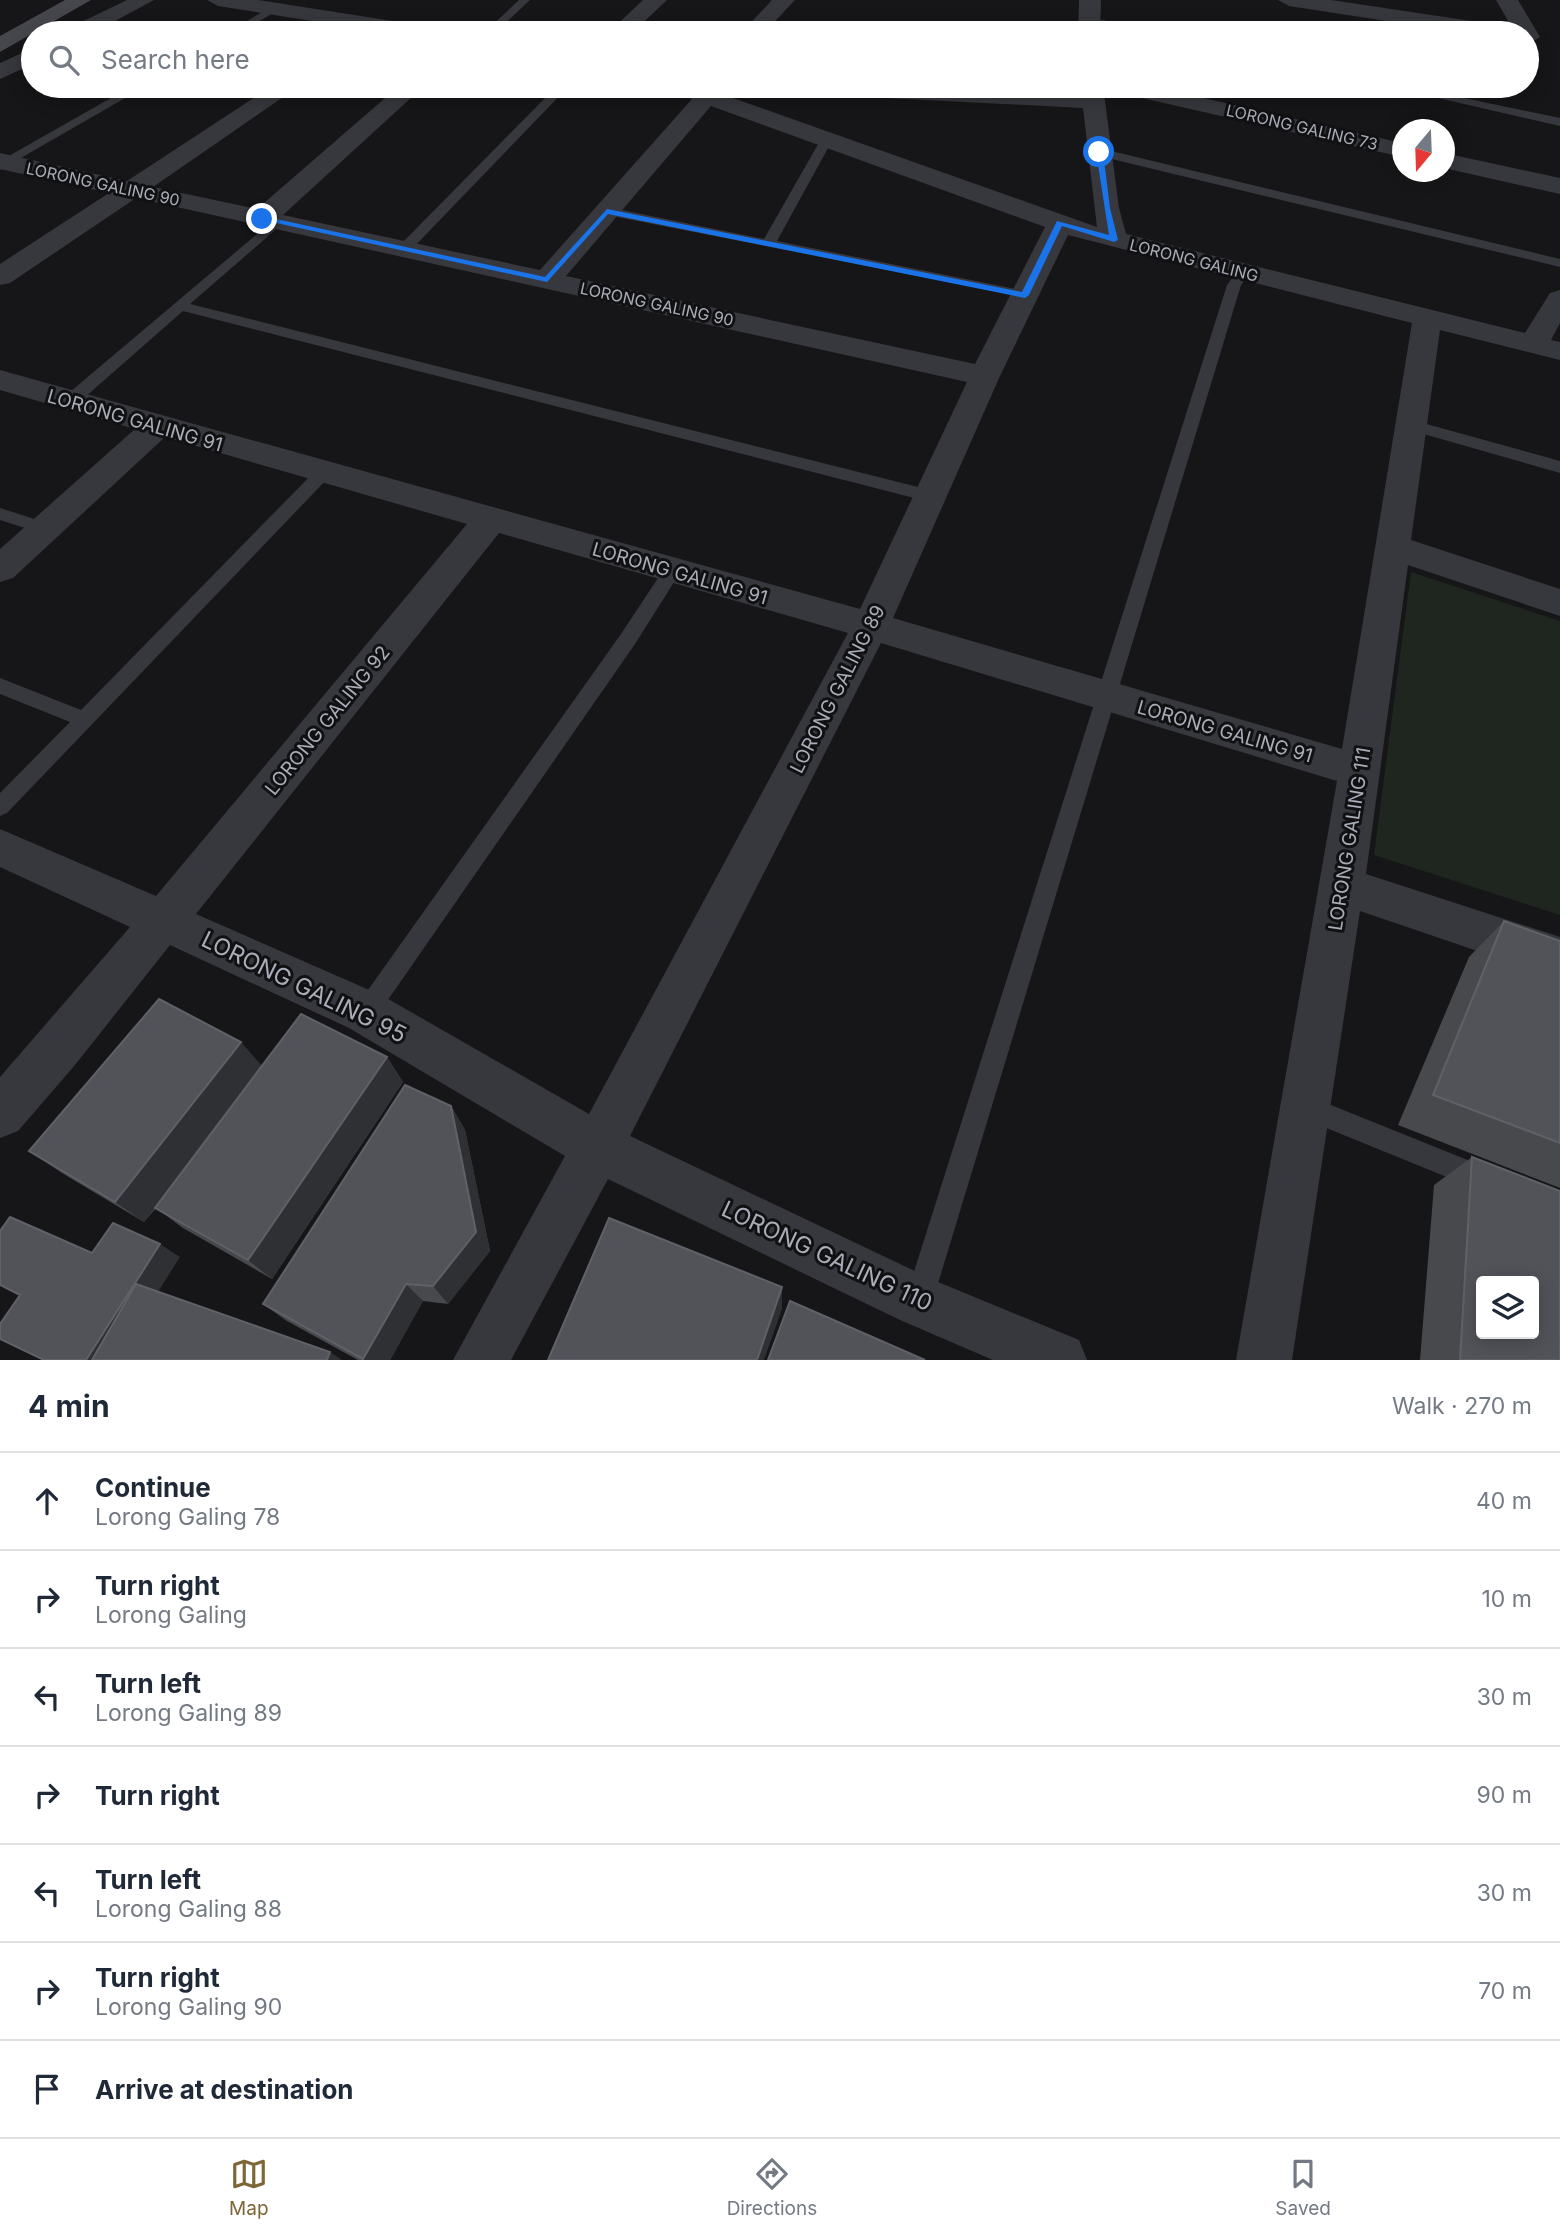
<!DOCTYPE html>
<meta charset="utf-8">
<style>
body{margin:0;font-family:Inter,sans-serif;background:#f6f6f7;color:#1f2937}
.controls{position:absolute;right:21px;bottom:21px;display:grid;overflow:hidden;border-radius:7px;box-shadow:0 4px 18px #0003}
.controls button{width:63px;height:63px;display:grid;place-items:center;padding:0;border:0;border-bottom:2px solid #e0e1e3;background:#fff;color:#1f2937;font:35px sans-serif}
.compass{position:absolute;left:1392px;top:119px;width:63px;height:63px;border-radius:50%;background:#fff;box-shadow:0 4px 18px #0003;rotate:199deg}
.stop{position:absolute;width:21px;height:21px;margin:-16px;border:5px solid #1a73e8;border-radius:50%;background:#fff}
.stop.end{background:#1a73e8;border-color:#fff;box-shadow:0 2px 7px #0008}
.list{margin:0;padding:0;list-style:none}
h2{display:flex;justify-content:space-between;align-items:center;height:91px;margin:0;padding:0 28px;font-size:30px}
h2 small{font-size:23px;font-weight:400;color:#747a83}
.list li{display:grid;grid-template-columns:46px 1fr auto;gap:21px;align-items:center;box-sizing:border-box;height:98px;padding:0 28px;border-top:2px solid #e0e1e3}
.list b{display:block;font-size:26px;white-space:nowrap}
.list p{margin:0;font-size:23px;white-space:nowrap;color:#747a83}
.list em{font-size:23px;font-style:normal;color:#747a83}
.icon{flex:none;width:38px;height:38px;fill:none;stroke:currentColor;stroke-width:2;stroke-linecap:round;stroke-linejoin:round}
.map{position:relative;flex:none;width:1560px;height:1360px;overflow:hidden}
.search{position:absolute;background:#fff;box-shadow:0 4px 18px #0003;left:21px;right:21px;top:21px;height:77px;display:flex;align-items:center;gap:18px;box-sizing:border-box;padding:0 24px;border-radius:38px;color:#747a83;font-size:26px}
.sheet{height:777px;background:#fff}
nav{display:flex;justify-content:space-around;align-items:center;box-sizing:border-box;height:98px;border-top:2px solid #e0e1e3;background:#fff;font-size:19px;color:#747a83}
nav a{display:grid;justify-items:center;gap:4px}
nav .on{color:#7e6636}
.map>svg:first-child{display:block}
.green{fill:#1e261f}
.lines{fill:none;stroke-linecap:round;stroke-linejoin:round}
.lane{fill:#37383d;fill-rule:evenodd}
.street{fill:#37383d;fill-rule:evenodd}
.secondary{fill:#45474d;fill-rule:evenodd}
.wall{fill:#47494d}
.shaded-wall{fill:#2f3033}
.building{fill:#525359;stroke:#5f6168;stroke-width:2;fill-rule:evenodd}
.route{fill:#1a73e8}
.labels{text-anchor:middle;stroke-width:6;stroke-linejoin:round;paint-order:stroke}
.far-street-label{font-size:16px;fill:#a8adb8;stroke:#111113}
.street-label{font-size:19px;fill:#a8adb8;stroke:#111113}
.near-street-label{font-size:23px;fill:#a8adb8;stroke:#111113}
</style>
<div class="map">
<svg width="1560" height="1360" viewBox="0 0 1560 1360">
<rect width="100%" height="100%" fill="#161618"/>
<path class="green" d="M 1411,572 L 1560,621 L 1560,915 L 1374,855 Z"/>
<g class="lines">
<path class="lane" d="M 519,0 L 530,0 L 495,33 L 484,33 Z
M 271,7 L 280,9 L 239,33 L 226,33 Z
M 1088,17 L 1150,30 L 1155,33 L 1136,33 L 1084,22 L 1084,18 Z
M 132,86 L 146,86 L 0,170 L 0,161 Z
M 557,86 L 569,86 L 409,252 L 399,252 L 399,246 Z
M 1386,86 L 1407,86 L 1560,118 L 1560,126 Z
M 827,135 L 833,139 L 777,241 L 1025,291 L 1032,295 L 1030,298 L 607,215 L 600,211 L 607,207 L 764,239 L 821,139 Z
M 1099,148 L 1560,259 L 1560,267 L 1095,155 L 1093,152 Z
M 276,218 L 281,219 L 281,225 L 190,304 L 930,490 L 938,496 L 930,502 L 183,311 L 76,405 L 64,405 L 64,397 Z
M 1244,268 L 1251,272 L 1241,285 L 933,1300 L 929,1310 L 919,1314 L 909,1310 L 905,1300 L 1227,285 L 1239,269 Z
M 1412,420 L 1560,461 L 1560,473 L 1406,429 L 1404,425 Z
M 323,467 L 329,469 L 331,473 L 329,477 L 7,813 L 0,816 L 0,793 L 70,722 L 0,694 L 0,678 L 81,710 L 317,469 Z
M 0,508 L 50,524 L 53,528 L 44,534 L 0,520 Z
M 672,565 L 681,571 L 635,644 L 374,1020 L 366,1023 L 358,1020 L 354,1012 L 358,1004 L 621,634 L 666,566 Z
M 1306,1095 L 1490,1169 L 1494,1178 L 1490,1187 L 1481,1191 L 1297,1116 L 1294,1107 L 1297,1098 Z"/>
<path class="street" d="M 127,0 L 154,0 L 93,33 L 66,33 L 69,28 Z
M 207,0 L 258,0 L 425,26 L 436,33 L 386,33 L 218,6 Z
M 643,0 L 667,0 L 632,33 L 608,33 Z
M 772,0 L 795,0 L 764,33 L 741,33 Z
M 1079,0 L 1101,0 L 1100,33 L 1078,33 Z
M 1278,0 L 1331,0 L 1505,26 L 1514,31 L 1496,0 L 1518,0 L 1540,37 L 1529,44 L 1527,33 L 1464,33 L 1289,6 Z
M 33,48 L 33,64 L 0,79 L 0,63 Z
M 272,86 L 299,86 L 153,187 L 257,209 L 399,86 L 424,86 L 283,215 L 540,270 L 692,99 L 670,91 L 667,86 L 699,86 L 1097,227 L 1083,108 L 790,93 L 782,91 L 778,86 L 926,86 L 1081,93 L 1081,86 L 1103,86 L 1119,208 L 1126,234 L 1525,333 L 1550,293 L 1560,290 L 1560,323 L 1551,340 L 1560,342 L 1560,360 L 1440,330 L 1411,540 L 1560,589 L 1560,616 L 1408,565 L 1366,874 L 1560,937 L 1560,979 L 1360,911 L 1292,1360 L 1236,1360 L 1337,781 L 881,643 L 630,1136 L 938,1282 L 1079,1340 L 1087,1360 L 993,1360 L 900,1320 L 608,1179 L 511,1360 L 453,1360 L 565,1156 L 349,1028 L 170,945 L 75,1065 L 18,1131 L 0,1138 L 0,1077 L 130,927 L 0,867 L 0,829 L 156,896 L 467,524 L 165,437 L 13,578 L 0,582 L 0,549 L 135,429 L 0,390 L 0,370 L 860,609 L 967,382 L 136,198 L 10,283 L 0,285 L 0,264 L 109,193 L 0,169 L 0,153 L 127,181 ZM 711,106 L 1045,227 L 975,364 L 566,276 ZM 1068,235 L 1412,323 L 1342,749 L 893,618 L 1000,376 ZM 499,533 L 848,633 L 589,1114 L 383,996 L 196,914 Z
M 1108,86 L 1150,86 L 1402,143 L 1402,157 L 1120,93 L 1112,91 Z
M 1444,153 L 1560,178 L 1560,194 L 1444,168 Z"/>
<path class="secondary" d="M 65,0 L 91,0 L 0,52 L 0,36 Z"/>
</g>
<path class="wall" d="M 1504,921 L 1560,941 L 1560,1188 L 1398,1125 L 1469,957 Z
M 387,1057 L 403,1082 L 272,1279 L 183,1228 L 156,1208 L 144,1222 L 62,1173 L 29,1151 L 262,1066 Z
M 451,1106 L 465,1130 L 490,1251 L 448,1304 L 423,1301 L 390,1360 L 358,1360 L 287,1321 L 263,1304 Z
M 1472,1157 L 1560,1360 L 1420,1360 L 1434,1185 Z"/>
<path class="shaded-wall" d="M 241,1042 L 263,1067 L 144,1222 L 115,1202 Z
M 387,1057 L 403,1082 L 272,1279 L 248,1260 Z
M 451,1106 L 465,1130 L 490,1251 L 448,1304 L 433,1286 Z
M 160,1244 L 180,1257 L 115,1360 L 86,1360 Z
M 406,1284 L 423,1301 L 390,1360 L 364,1360 L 363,1359 Z
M 782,1287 L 782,1309 L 764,1360 L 757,1360 Z
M 330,1352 L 342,1360 L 327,1360 Z"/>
<path class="building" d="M 1504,921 L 1560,941 L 1560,1143 L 1433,1095 Z
M 159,999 L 241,1042 L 115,1202 L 29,1151 Z
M 301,1014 L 387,1057 L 248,1260 L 155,1208 Z
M 405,1085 L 451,1106 L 476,1232 L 433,1286 L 406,1284 L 363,1359 L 263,1304 Z
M 1472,1157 L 1560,1191 L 1560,1360 L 1460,1360 ZM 1481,1281 L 1534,1281 L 1534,1334 L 1481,1334 Z
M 10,1217 L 92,1253 L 113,1223 L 160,1244 L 86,1360 L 44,1360 L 0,1339 L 0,1324 L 20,1295 L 0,1285 L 0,1231 Z
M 609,1218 L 782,1287 L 757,1360 L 548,1360 Z
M 136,1284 L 330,1352 L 327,1360 L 92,1360 Z
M 790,1301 L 925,1360 L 768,1360 Z"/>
<path class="route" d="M 1099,150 L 1103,152 L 1110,208 L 1118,240 L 1114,242 L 1062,226 L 1029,295 L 1025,298 L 608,214 L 547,282 L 258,219 L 262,216 L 545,277 L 607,209 L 1022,292 L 1057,221 L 1109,235 L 1096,152 Z"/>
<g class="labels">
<g class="far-street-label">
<text transform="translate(1302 127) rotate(13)" y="6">LORONG GALING 73</text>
<text transform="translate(103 184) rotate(12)" y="6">LORONG GALING 90</text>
<text transform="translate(1194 260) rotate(14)" y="6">LORONG GALING</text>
<text transform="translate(657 304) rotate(12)" y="6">LORONG GALING 90</text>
</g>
<g class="street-label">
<text transform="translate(135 420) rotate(16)" y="7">LORONG GALING 91</text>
<text transform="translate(680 573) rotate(16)" y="7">LORONG GALING 91</text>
<text transform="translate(837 689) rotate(-63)" y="7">LORONG GALING 89</text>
<text transform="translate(327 720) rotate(-51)" y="7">LORONG GALING 92</text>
<text transform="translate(1225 731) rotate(16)" y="7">LORONG GALING 91</text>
<text transform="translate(1349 839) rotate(-81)" y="7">LORONG GALING 111</text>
</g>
<g class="near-street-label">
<text transform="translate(304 987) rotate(26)" y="8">LORONG GALING 95</text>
<text transform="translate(827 1256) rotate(25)" y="8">LORONG GALING 110</text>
</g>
</g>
</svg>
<div class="controls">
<button><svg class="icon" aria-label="layers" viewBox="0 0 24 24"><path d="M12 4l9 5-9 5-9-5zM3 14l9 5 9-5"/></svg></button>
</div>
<svg class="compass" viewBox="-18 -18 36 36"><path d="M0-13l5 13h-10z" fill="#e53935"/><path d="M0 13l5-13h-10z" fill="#747a83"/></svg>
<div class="stop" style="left:1099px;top:152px"></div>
<div class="stop end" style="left:262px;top:219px"></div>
<div class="search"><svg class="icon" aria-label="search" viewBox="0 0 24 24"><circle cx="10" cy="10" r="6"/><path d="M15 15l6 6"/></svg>Search here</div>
</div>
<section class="sheet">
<h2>4 min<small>Walk · 270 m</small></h2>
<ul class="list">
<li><svg class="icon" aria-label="ahead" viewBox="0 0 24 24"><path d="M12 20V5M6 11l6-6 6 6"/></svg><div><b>Continue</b><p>Lorong Galing 78</p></div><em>40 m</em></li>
<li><svg class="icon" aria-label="right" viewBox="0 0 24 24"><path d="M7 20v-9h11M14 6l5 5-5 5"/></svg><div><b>Turn right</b><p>Lorong Galing</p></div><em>10 m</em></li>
<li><svg class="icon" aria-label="left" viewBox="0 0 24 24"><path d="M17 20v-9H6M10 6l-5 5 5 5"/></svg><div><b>Turn left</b><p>Lorong Galing 89</p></div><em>30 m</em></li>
<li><svg class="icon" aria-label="right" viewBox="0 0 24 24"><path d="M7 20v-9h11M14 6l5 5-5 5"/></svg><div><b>Turn right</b></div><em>90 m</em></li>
<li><svg class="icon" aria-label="left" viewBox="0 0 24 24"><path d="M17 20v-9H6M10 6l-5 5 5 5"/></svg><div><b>Turn left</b><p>Lorong Galing 88</p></div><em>30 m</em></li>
<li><svg class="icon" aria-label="right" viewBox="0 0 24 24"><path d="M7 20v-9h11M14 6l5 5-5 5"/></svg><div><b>Turn right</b><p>Lorong Galing 90</p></div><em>70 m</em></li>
<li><svg class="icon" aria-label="arrive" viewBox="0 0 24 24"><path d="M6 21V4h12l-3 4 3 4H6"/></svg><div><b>Arrive at destination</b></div></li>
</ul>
</section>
<nav>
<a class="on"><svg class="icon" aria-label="map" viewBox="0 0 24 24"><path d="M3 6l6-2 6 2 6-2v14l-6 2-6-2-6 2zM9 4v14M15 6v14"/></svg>Map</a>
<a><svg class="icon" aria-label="directions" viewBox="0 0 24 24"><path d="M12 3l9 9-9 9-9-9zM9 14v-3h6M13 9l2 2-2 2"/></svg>Directions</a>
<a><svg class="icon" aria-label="saved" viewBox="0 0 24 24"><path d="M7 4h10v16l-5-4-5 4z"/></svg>Saved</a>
</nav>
